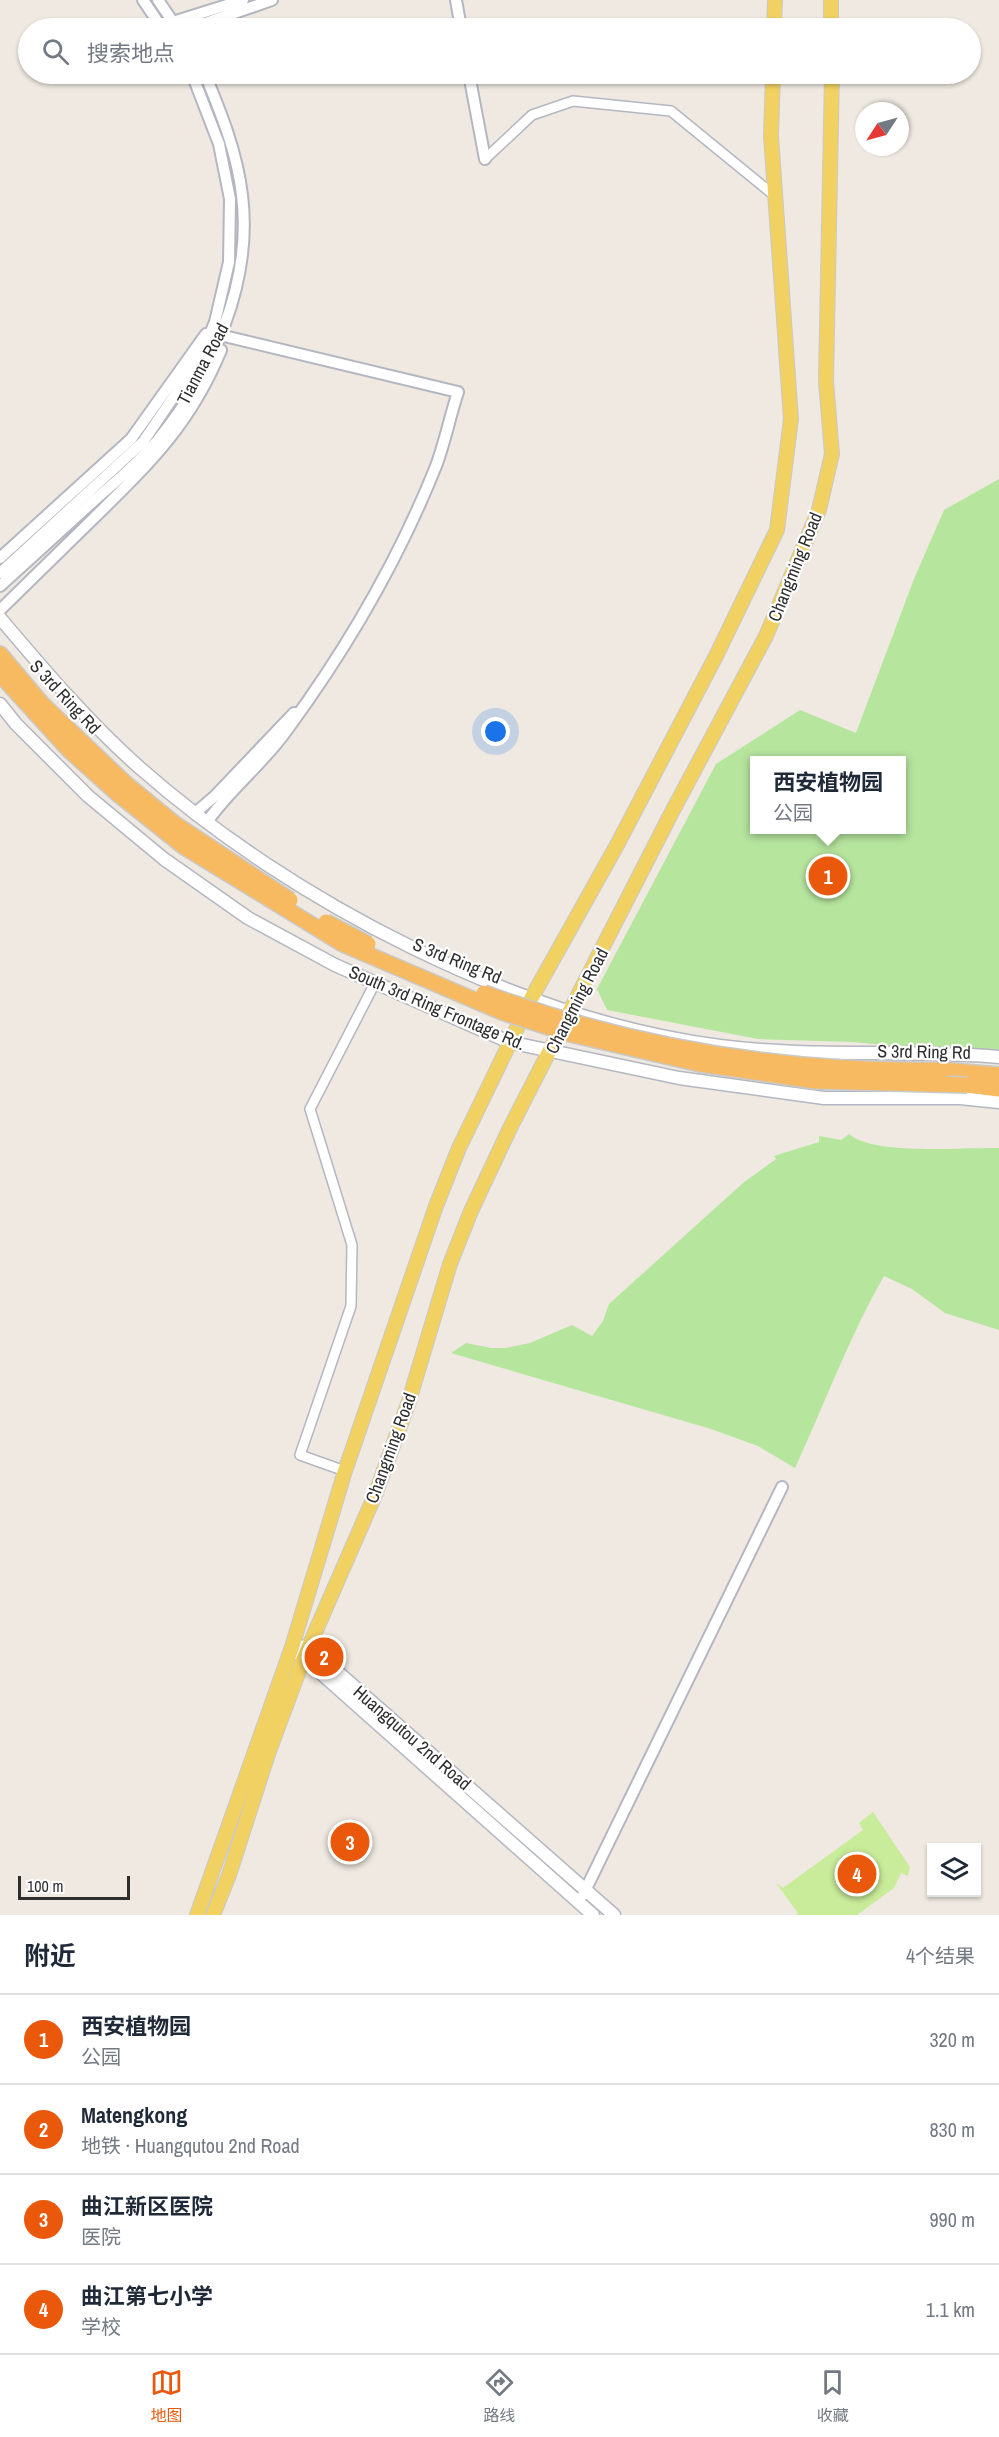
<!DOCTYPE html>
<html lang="zh">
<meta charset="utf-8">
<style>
body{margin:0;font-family:"Archivo Narrow","Noto Sans SC",sans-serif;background:#f6f6f7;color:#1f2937}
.controls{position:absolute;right:18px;bottom:18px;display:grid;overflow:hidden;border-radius:0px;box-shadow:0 2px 4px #0004}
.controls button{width:54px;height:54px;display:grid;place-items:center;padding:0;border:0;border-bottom:2px solid #e0e1e3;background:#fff;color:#1f2937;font:30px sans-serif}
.compass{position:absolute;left:855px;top:102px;width:54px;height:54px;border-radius:50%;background:#fff;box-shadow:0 2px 4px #0004;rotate:234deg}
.scale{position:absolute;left:18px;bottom:15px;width:112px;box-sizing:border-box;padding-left:6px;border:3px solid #2e2e2e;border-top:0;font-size:16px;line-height:21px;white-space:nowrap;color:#2e2e2e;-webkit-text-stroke:4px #fff;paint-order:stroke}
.you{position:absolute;left:496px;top:732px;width:21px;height:21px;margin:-15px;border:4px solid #fff;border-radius:50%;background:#1a73e8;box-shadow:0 0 0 9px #1a73e833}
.badge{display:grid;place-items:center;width:39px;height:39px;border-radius:50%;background:#ea580c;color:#fff;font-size:20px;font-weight:700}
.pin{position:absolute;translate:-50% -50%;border:3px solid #fff;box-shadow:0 2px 6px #0006}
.popup{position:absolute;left:750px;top:756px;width:156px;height:78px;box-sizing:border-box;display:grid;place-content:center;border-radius:0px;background:#fff;filter:drop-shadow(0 2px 4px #0005);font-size:20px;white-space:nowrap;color:#747a83}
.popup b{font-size:22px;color:#1f2937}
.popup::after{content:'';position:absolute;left:50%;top:100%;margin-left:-12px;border:12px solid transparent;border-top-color:#fff}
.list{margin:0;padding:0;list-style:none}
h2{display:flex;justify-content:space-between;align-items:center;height:78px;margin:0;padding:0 24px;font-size:26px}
h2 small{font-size:20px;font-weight:400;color:#747a83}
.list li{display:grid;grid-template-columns:39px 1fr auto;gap:18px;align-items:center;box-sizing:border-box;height:90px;padding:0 24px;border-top:2px solid #e0e1e3}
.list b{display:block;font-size:22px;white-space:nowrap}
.list p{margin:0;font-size:20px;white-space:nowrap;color:#747a83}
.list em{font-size:20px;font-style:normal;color:#747a83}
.icon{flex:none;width:33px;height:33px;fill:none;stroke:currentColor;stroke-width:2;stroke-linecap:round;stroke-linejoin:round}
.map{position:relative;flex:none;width:999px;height:1915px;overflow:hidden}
.search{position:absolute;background:#fff;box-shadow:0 2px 4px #0004;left:18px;right:18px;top:18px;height:66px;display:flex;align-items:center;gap:15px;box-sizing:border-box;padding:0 21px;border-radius:33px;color:#747a83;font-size:22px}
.sheet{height:438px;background:#fff}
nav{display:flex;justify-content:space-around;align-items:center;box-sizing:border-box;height:84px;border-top:2px solid #e0e1e3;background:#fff;font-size:16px;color:#747a83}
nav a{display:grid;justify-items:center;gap:3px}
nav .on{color:#ea580c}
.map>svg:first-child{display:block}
.green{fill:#b6e59e;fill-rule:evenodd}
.pitch{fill:#c9ec9a}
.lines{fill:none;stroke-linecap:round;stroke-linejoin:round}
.minor-casing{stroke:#b4b7c1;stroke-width:12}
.tertiary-casing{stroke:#b4b7c1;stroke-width:14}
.secondary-casing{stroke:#b4b7c1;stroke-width:15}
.primary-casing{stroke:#c9c9c9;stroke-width:16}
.trunk-casing{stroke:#c9c9c9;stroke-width:18}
.minor{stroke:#fff;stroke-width:9}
.tertiary{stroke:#fff;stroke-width:10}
.secondary{stroke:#fff;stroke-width:12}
.primary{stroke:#f2d163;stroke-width:14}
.trunk{stroke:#f8ba60;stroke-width:15}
.trunk-bridge-casing{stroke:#c9c9c9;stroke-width:18;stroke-linecap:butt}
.trunk-bridge{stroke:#f8ba60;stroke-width:15}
.labels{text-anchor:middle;stroke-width:4.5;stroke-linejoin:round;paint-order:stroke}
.street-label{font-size:18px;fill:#2e2e2e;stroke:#fff}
</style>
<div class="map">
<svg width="999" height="1915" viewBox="0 0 999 1915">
<rect width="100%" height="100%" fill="#efe9e1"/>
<path class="green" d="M 999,479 L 999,1056 L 853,1042 L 758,1039 L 607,1010 L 597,989 L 716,764 L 800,710 L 856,733 L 914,579 L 944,510 ZM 754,760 L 902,760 L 902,830 L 754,830 Z
M 849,1134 C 874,1156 964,1147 999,1148 L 999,1330 L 945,1313 L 912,1289 L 884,1276 C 849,1337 825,1403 795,1468 L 758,1446 L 711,1429 L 451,1353 L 466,1343 L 491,1348 L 505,1348 L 530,1343 L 572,1325 L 592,1336 L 603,1321 L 609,1304 L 743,1183 L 776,1159 L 774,1156 L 819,1142 L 819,1136 L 841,1140 Z"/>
<path class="pitch" d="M 873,1812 L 910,1867 L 908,1876 L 901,1873 L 894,1888 L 857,1915 L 796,1915 L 798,1913 L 776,1883 L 783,1888 L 863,1830 L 859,1823 Z"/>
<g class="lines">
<defs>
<path id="minor" d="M 485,159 L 532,115 L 573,101 L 671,111 L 775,196
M 345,1471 L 300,1455 L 351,1306 L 352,1245 L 310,1109 L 375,983"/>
<path id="tertiary" d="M 143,0 L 162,28
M 158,0 L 177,28
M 456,0 L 461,28
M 160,26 L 243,0
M 191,28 L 272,0
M 469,74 L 485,159
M 0,558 L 131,439 L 206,334
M 0,573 L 143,442 L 200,358 L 215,322 L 229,262 L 230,199 L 219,144 L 192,74
M 0,586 C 33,556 65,527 98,497 C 118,480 139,462 157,441 C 212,374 253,283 242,195 C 237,152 221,113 205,74
M 0,610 C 32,579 63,548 95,517 C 151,462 191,423 221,350
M 195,813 L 215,796 L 294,713
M 207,822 C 230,789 263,764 287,730 C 348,647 398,561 436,466 C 445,442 450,416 458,392 L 220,335
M 583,1895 L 782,1487"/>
<path id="secondary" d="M 0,618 C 44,670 89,723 140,768 C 291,901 519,1020 720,1046 C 812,1058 906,1049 999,1057
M 0,704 L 16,724 L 88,796 L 164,859 L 248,918 L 335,965 L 509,1042 L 679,1078 L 824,1098 L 960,1098 L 999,1102
M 300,1647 L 308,1646 L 614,1915
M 297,1652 L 593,1915"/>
<path id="primary" d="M 831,0 L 831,28
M 774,28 L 775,0
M 197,1915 L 292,1647 L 345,1471 L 436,1206 L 459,1148 L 532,997 L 617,845 L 716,656 L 777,530 L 791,419 L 771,136 L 773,74
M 213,1915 L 229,1875 L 268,1754 L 303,1660 L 375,1495 L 408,1404 L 450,1264 L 471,1211 L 511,1126 L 673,810 L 766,636 L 819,510 L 832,454 L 826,381 L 832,74"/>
<path id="trunk" d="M 0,654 L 42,704 L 126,784
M 0,674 L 69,750 L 118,794
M 943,1070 L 999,1075
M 967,1085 L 999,1089"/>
</defs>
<use href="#minor" class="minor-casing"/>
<use href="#tertiary" class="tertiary-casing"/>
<use href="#secondary" class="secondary-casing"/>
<use href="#primary" class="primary-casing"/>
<use href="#trunk" class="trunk-casing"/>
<use href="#minor" class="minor"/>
<use href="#tertiary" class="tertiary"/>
<use href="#secondary" class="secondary"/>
<use href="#primary" class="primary"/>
<use href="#trunk" class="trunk"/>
<defs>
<path id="trunk-bridge" d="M 126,784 L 175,824 L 290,900
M 118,794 L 183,846 L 343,944 L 502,1012 L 570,1034 L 700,1064 L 815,1081 L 967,1085
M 326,922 L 368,944
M 484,993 C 631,1047 787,1073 943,1070"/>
</defs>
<use href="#trunk-bridge" class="trunk-bridge-casing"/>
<use href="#trunk-bridge" class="trunk-bridge"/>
</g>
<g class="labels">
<g class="street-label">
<text transform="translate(203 364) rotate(-62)" y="6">Tianma Road</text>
<text transform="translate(795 567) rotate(-68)" y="6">Changming Road</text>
<text transform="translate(65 697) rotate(47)" y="6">S 3rd Ring Rd</text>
<text transform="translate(457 961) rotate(22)" y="6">S 3rd Ring Rd</text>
<text transform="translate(577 1001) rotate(-63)" y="6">Changming Road</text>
<text transform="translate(437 1008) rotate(23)" y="6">South 3rd Ring Frontage Rd.</text>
<text transform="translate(924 1052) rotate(1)" y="6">S 3rd Ring Rd</text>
<text transform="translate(391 1448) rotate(-70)" y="6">Changming Road</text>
<text transform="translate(412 1738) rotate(41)" y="6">Huangqutou 2nd Road</text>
</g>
</g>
</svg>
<div class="controls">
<button><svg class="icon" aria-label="layers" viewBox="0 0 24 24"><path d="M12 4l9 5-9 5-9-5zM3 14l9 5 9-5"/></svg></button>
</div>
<svg class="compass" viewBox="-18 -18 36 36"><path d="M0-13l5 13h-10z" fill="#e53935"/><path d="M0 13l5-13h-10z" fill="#747a83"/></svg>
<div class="scale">100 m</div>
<div class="you"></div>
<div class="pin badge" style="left:828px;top:876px">1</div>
<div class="popup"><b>西安植物园</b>公园</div>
<div class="pin badge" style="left:324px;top:1657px">2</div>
<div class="pin badge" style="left:350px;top:1842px">3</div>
<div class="pin badge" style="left:857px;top:1874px">4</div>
<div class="search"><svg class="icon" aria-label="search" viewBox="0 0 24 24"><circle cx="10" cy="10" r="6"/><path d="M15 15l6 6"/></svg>搜索地点</div>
</div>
<section class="sheet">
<h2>附近<small>4个结果</small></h2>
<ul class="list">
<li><span class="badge">1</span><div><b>西安植物园</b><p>公园</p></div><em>320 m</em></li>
<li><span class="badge">2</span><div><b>Matengkong</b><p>地铁 · Huangqutou 2nd Road</p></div><em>830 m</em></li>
<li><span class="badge">3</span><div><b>曲江新区医院</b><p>医院</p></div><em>990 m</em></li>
<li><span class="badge">4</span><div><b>曲江第七小学</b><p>学校</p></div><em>1.1 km</em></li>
</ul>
</section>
<nav>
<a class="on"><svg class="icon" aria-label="map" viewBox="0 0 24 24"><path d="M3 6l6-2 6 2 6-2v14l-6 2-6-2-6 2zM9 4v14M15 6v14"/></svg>地图</a>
<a><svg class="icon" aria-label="directions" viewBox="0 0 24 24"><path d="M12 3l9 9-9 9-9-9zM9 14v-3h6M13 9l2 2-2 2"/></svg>路线</a>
<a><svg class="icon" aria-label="saved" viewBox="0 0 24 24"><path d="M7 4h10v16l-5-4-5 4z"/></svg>收藏</a>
</nav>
